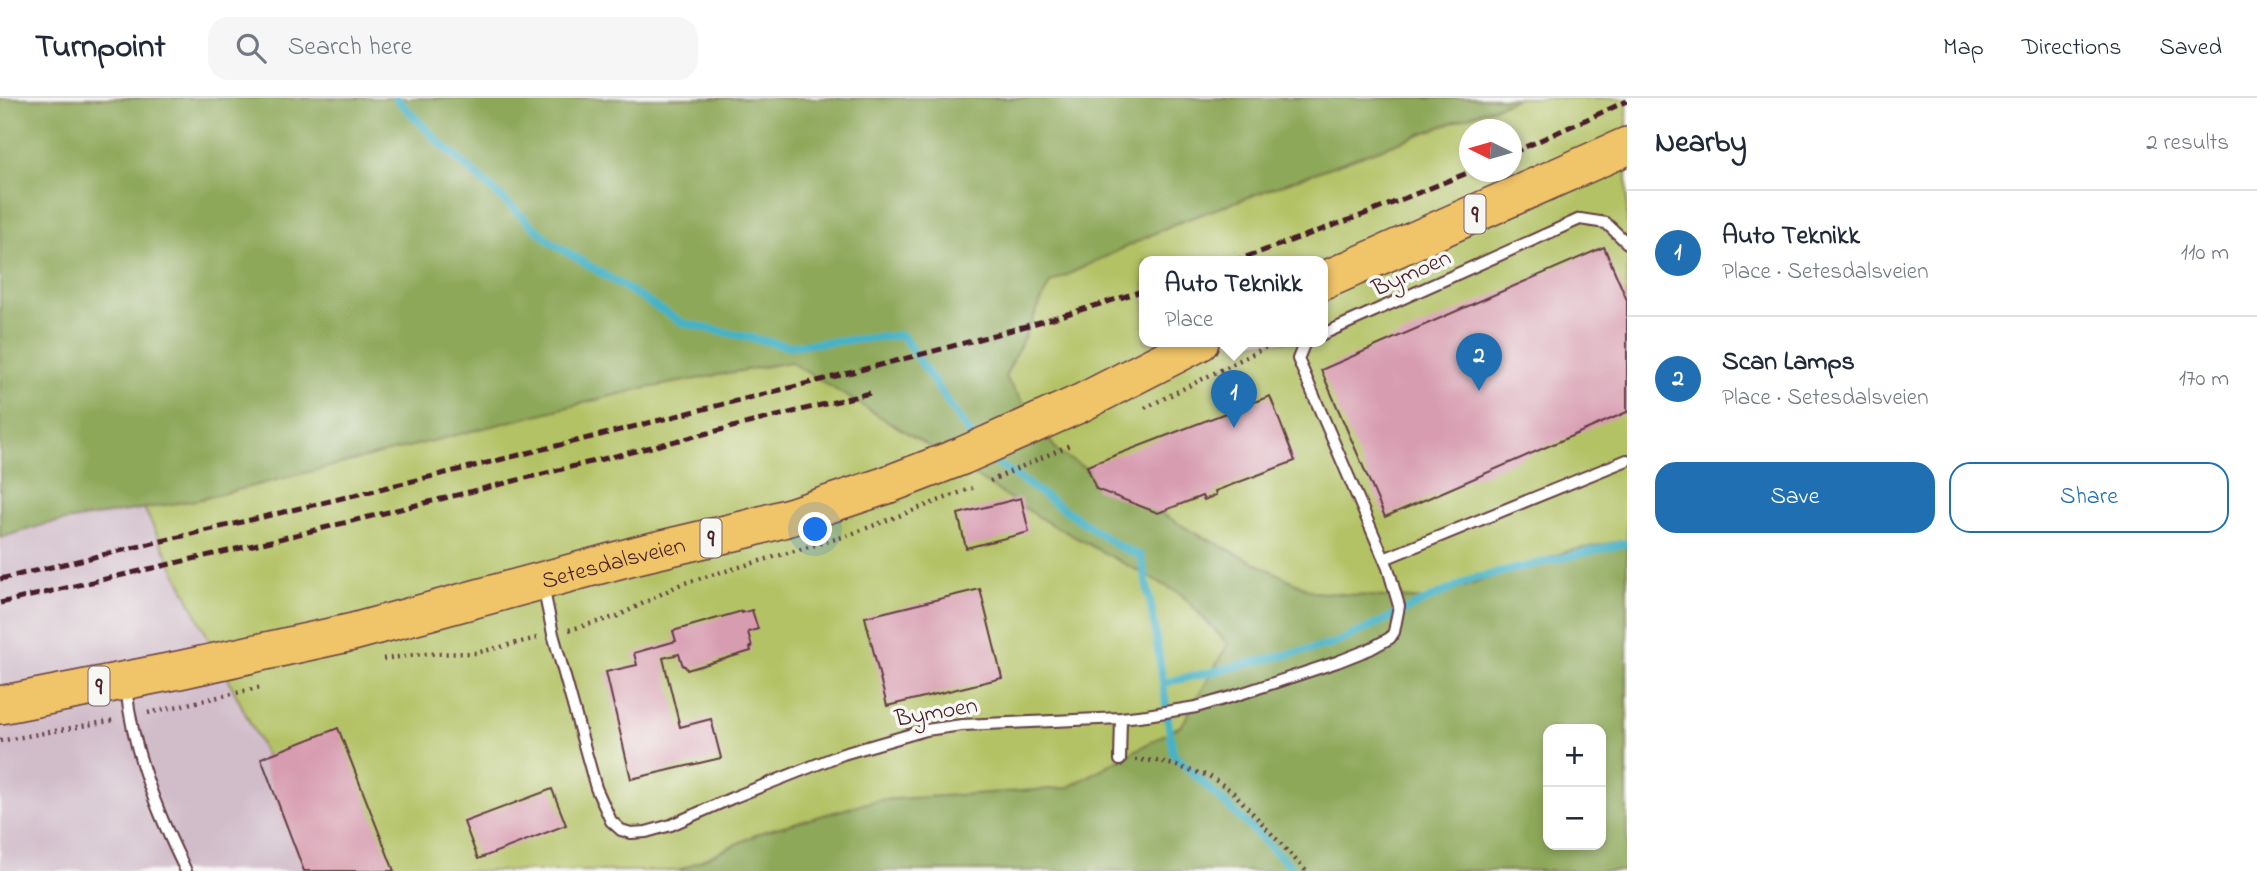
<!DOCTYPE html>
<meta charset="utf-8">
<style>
body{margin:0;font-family:"Indie Flower",sans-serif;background:#f6f6f7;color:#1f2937}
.controls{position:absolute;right:21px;bottom:21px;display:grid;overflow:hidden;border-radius:14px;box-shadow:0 4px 10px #0003}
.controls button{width:63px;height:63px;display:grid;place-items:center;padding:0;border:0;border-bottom:2px solid #e0e1e3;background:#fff;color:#1f2937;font:35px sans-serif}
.compass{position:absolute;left:1459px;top:21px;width:63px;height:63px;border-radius:50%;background:#fff;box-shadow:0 4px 10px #0003;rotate:275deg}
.you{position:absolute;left:816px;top:432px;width:24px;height:24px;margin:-18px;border:5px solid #fff;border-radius:50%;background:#1a73e8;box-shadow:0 0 0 10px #1a73e833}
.badge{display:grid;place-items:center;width:46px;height:46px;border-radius:50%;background:#1f6fb2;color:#fff;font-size:23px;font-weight:700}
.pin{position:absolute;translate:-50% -58px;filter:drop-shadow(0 2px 4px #0008)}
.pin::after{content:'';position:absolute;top:37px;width:24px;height:21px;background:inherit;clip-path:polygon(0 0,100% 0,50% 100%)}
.popup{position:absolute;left:1139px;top:158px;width:189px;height:91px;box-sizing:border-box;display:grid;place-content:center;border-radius:14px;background:#fff;filter:drop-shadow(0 2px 5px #0005);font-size:23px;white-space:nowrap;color:#747a83}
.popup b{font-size:26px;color:#1f2937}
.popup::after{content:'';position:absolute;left:50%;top:100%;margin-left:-14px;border:14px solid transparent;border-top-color:#fff}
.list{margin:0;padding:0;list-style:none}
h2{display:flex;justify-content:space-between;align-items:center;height:91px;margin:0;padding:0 28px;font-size:30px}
h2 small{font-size:23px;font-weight:400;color:#747a83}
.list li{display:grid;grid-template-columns:46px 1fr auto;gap:21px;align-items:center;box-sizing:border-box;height:126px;padding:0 28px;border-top:2px solid #e0e1e3}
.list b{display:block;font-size:26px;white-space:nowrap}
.list p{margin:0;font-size:23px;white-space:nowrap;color:#747a83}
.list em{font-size:23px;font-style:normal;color:#747a83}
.actions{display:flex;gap:14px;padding:21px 28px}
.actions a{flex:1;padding:16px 0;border:2px solid #1f6fb2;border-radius:21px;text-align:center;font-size:24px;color:#1f6fb2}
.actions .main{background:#1f6fb2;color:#fff}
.icon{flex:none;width:38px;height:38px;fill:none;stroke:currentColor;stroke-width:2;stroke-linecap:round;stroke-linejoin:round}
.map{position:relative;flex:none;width:1627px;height:773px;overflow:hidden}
header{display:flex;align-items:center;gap:42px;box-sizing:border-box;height:98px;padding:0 35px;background:#fff;border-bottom:2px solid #e0e1e3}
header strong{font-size:33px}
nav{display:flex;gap:38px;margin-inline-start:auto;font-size:24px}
.search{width:490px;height:63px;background:#f6f6f7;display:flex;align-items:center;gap:18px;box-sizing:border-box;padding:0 24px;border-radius:21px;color:#747a83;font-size:26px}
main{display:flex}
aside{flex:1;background:#fff}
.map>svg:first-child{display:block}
.industrial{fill:#d1bdca}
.green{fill:#b3c265;stroke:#7e7048;stroke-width:2;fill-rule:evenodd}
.forest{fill:#8ea85a;stroke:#6c6442;stroke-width:2;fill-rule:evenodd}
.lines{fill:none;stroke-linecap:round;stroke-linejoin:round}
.stream{stroke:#47b2c5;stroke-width:8}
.building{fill:#d89cb0}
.service-casing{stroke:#633c43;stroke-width:14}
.trunk-casing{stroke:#633c43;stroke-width:40}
.path{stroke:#633c43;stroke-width:4.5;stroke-dasharray:2 5;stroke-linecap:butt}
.service{stroke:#fff;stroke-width:10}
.trunk{stroke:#f0c469;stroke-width:37}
.rail{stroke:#4a1f2b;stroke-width:5;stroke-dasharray:10 5;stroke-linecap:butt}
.labels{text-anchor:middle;stroke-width:7;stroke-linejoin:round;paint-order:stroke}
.shield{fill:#f6f6f2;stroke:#7e6067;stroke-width:2}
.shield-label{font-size:23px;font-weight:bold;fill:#4a1f2b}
.street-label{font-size:24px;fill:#4a1f2b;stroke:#f6f6f2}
</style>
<header>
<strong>Turnpoint</strong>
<div class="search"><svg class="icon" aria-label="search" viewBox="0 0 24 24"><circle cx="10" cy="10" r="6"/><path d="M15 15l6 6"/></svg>Search here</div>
<nav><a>Map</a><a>Directions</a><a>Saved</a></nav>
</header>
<main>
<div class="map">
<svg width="1627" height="773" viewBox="0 0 1627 773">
<rect width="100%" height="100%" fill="#f6f6f2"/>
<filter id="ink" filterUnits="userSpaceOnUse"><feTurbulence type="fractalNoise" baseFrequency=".0143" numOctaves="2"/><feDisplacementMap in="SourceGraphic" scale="14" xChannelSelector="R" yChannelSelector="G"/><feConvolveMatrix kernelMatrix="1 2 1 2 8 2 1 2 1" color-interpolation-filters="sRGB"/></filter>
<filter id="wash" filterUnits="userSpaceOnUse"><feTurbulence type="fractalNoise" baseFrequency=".00686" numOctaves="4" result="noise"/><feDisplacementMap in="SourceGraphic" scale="28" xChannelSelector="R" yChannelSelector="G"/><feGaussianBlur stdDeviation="1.57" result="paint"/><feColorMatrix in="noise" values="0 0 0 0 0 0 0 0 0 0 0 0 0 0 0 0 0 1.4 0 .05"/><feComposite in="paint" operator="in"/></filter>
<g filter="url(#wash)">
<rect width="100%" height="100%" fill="#f3e3cb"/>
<path class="industrial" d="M 197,402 L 678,773 L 0,773 L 0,440 L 46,426 Z"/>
<path class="green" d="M 0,0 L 1627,0 L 1627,773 L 323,773 L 0,118 ZM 1470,32 L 1512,32 L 1512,74 L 1470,74 ZM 1145,164 L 1323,164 L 1323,244 L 1145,244 ZM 1548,631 L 1601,631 L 1601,747 L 1548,747 Z"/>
<path class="forest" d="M 0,0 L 1519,0 L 1172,127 L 1050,185 L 1005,279 L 1058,354 L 1193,434 L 1314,494 L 1427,502 L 1568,453 L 1627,442 L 1627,773 L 678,773 L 762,734 L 878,702 L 1067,690 L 1182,627 L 1228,546 L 1181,496 L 1045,423 L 922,344 L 790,264 L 636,292 L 197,402 L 46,426 L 0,440 ZM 1548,631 L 1601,631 L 1601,747 L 1548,747 Z"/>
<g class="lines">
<path class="stream" d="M 396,0 L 438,43 L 552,145 L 683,225 L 788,248 L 902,237 L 975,344
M 985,357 L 1118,448 L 1141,458 L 1152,513 L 1163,585
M 1296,773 L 1173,656 L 1163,585 L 1334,546 L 1472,481 L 1627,445"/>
</g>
<g id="blocks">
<path class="building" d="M 1604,149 L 1627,202 L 1627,314 L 1385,419 L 1321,272 Z
M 1270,298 L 1295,363 L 1215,393 L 1216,397 L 1204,402 L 1202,398 L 1158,415 L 1096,391 L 1087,368 Z
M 1021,400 L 1029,434 L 966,450 L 958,416 Z
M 980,491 L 1002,580 L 887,608 L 865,519 Z
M 752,512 L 758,531 L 748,534 L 752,549 L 750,549 L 751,553 L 687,572 L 685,568 L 683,568 L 679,556 L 663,560 L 680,629 L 711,621 L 721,660 L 631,681 L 606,574 L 637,567 L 634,555 L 676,543 L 673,533 L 742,513 L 742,515 Z
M 338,630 L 394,773 L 304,773 L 261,660 Z
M 552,691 L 566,727 L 478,761 L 464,724 Z"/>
</g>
</g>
<g filter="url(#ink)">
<use href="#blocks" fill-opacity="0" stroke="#633c43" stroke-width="2"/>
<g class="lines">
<defs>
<path id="service" d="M 1323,236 L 1580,121 L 1606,125 L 1627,145
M 1384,461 L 1627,362
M 543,488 L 553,536 L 596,690 L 611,723 L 621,732 L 631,735 L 646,734 L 671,727 L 732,700 L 843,656 L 926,632 L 962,627 L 1121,620 L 1147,617 L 1196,609 L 1231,599 L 1337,564 L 1370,551 L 1390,540 L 1394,534 L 1399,508 L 1388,470 L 1298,261 L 1305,244
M 126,589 C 133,655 157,714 186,773
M 1120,662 L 1121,620"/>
<g id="trunk">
<path d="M 1323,183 L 1627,48"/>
<path id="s1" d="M 0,607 L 179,572 L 353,534 L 637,457 L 747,431 L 793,418 L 884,388 L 962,358 L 1081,305 L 1200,244"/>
</g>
</defs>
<use href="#service" class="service-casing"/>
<use href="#trunk" class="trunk-casing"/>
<path class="path" d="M 1145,310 L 1276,244
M 990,383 L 1072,346
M 569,532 L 618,518 L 681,486 L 846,438 L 972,390
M 383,561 L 422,556 L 476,555 L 537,540
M 148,615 L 262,589
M 0,643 L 115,622
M 1135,662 L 1160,663 L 1209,678 L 1232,693 L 1306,773"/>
<use href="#service" class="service"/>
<use href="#trunk" class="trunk"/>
<path class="rail" d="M 1512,55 L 1627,3
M 1232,164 L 1368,115 L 1470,74
M 0,481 C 231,427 462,372 692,314 C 844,276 996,240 1145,192
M 0,505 L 271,443 L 870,295"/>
</g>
</g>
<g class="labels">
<g class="shield">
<rect x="1464.5" y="96.5" width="21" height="39" rx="5"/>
<rect x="700.5" y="420.5" width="21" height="39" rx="5"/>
<rect x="88.5" y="568.5" width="21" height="39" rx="5"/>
</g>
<g class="shield-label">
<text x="1475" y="124">9</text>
<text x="711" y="448">9</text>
<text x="99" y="596">9</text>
</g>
<g class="street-label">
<text transform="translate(1411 174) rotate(-24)" y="8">Bymoen</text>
<text dy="8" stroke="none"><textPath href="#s1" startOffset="630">Setesdalsveien</textPath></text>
<text transform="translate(936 613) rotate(-10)" y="8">Bymoen</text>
</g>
</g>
</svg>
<div class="controls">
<button>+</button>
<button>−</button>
</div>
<svg class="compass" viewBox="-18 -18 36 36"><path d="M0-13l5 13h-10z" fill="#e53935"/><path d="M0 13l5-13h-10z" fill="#747a83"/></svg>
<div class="you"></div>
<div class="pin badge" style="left:1234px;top:330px">1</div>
<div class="popup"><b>Auto Teknikk</b>Place</div>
<div class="pin badge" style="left:1479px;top:293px">2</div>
</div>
<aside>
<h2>Nearby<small>2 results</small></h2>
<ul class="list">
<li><span class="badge">1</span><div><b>Auto Teknikk</b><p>Place · Setesdalsveien</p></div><em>110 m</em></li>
<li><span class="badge">2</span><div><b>Scan Lamps</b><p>Place · Setesdalsveien</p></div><em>170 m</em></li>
</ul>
<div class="actions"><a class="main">Save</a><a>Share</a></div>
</aside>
</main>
